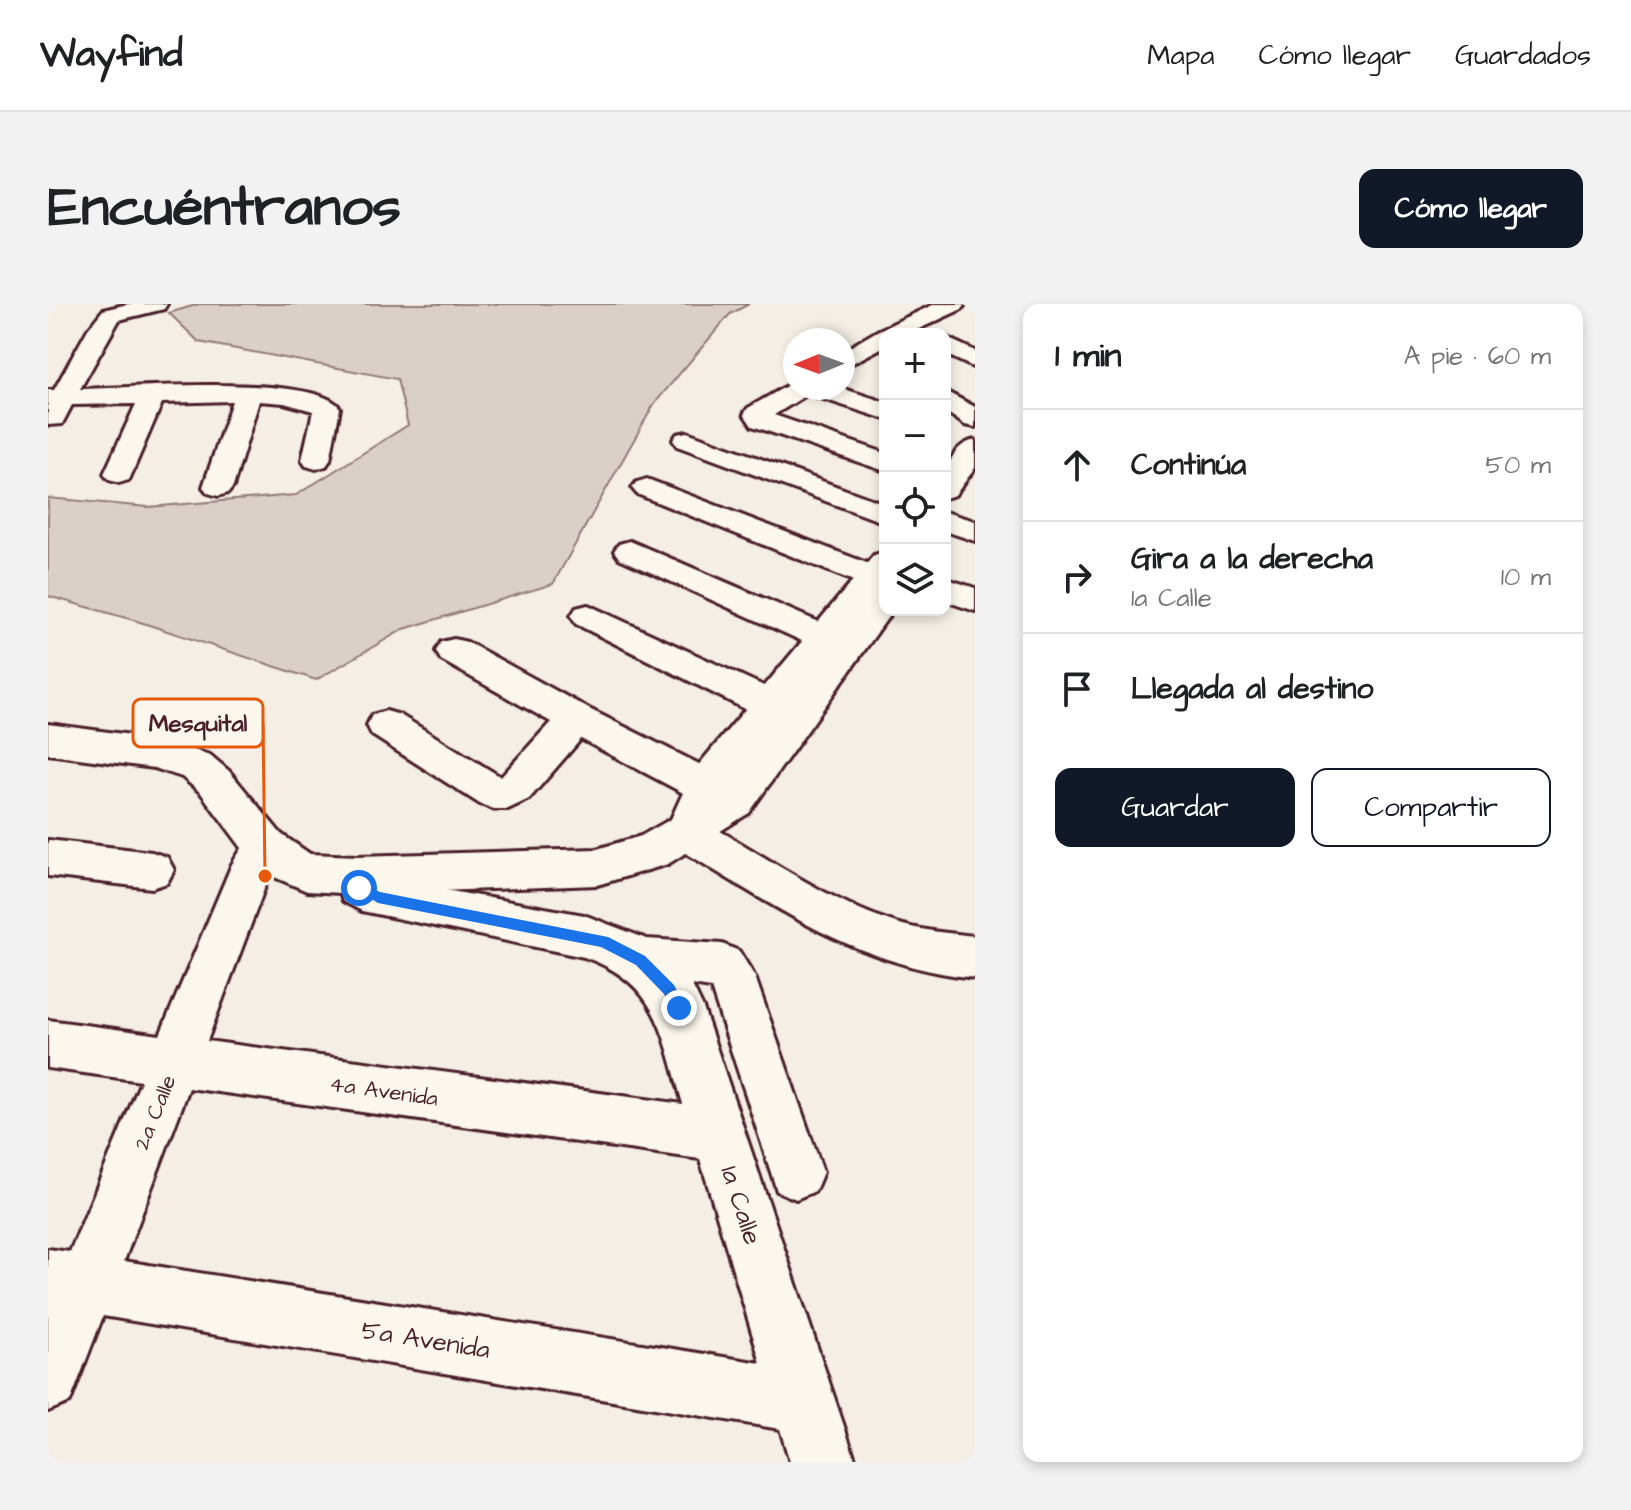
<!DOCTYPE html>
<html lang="es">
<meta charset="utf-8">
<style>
body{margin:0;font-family:"Architects Daughter",sans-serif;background:#f2f2f2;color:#202124}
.controls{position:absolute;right:24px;top:24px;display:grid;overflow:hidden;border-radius:16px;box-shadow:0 4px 12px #0003}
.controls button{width:72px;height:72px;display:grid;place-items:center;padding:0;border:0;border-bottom:2px solid #e0e0e0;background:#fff;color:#202124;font:40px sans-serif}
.compass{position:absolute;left:735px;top:24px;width:72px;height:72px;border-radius:50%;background:#fff;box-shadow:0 4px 12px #0003;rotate:269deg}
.stop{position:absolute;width:24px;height:24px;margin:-18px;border:6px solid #1a73e8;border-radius:50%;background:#fff}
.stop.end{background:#1a73e8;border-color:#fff;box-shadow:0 2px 8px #0008}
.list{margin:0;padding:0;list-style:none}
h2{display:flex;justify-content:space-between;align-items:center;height:104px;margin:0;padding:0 32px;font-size:34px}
h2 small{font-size:26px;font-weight:400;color:#757577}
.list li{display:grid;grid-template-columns:52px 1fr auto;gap:24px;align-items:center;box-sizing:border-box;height:112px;padding:0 32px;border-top:2px solid #e0e0e0}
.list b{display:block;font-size:30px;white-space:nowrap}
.list p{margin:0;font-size:26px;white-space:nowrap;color:#757577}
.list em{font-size:26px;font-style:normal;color:#757577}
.actions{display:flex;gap:16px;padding:24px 32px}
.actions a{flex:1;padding:18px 0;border:2px solid #111827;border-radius:16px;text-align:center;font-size:28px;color:#111827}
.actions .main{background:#111827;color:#fff}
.icon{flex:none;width:44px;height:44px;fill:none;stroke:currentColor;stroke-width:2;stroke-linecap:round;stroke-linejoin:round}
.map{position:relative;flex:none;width:927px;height:1158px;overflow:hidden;border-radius:16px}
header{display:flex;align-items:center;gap:48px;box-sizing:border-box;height:112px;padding:0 40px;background:#fff;border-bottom:2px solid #e0e0e0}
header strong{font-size:38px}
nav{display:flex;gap:44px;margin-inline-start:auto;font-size:28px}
.intro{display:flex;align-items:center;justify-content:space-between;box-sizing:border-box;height:192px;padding:0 48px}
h1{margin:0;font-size:56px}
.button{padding:20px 36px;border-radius:16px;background:#111827;color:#fff;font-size:28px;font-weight:700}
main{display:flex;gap:48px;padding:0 48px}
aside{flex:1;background:#fff;border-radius:16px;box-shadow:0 4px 12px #0003}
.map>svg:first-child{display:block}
.green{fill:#dbd0c9;stroke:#92787a;stroke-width:2}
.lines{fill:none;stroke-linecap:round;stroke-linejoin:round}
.minor-casing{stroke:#4a1f2b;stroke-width:6}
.major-casing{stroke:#4a1f2b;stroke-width:6}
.minor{fill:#fbf7ec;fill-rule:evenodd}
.major{fill:#fbf7ec;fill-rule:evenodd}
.route{fill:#1a73e8}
.labels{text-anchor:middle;stroke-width:8;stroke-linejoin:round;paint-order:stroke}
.street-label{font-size:22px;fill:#4a1f2b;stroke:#fbf7ec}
.near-street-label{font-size:26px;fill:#4a1f2b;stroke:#fbf7ec}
.leader{fill:none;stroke:#e8590c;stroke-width:3}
.callout-dot{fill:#e8590c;stroke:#fbf7ec;stroke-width:3}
.callout{fill:#fbf7ec;stroke:#e8590c;stroke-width:3}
.callout-label{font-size:24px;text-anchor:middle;font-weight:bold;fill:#4a1f2b}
</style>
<header>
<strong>Wayfind</strong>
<nav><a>Mapa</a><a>Cómo llegar</a><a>Guardados</a></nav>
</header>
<div class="intro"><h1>Encuéntranos</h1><a class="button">Cómo llegar</a></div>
<main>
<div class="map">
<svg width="927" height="1158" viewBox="0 0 927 1158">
<rect width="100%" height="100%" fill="#f4eee4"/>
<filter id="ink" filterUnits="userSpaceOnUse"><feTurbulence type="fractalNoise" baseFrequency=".0125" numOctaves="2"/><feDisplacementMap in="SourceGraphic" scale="16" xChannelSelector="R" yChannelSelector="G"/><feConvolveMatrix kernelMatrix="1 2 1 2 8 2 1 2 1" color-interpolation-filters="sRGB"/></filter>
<g filter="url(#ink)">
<path class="green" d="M 151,0 L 701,0 L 682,10 L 606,100 L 505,280 L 356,325 L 268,376 L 89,317 L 0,292 L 0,194 L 100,203 L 248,191 L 360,121 L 349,75 L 151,38 L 121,9 Z"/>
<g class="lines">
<defs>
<path id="minor" d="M 80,0 L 119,0 L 116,5 L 71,16 L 32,85 C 78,84 268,69 292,104 L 282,156 L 278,162 L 268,165 L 258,162 L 254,156 L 265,107 L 236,99 L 211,97 L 185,183 L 180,189 L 170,192 L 160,189 L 155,183 L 184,97 L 114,99 L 81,176 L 71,179 L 61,176 L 56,170 L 88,100 L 24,101 L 14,120 L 0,121 L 0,86 L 6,86 L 40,25 L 55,6 Z
M 887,0 L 917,0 L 914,5 L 860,30 L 837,30 L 837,42 L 795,64 L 795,47 L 829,27 Z
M 897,33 L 927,47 L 927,64 L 897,50 Z
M 747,77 L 747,84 L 793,84 L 837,98 L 837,115 L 760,90 L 726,111 L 837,149 L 837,167 L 704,122 L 696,110 L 700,104 Z
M 897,87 L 927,103 L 927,123 L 917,121 L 897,107 Z
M 639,128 L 837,200 L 837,219 L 629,142 L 625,136 L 629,130 Z
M 599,175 L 837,266 L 837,280 L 825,283 L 813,280 L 589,190 L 584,184 L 589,178 Z
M 897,208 L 927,217 L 927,237 L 897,227 Z
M 582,237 L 787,325 L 792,333 L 787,341 L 775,345 L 763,341 L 571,254 L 566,247 L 571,240 Z
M 897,274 L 927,284 L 927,307 L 897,297 Z
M 540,301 L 733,390 L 739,400 L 733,410 L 720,414 L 707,410 L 528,320 L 523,312 L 528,304 Z
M 406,335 L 419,338 L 541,405 L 701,485 L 707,497 L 701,509 L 687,513 L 673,509 L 533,435 L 481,495 L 460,505 L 446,505 L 432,500 L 324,431 L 319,421 L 324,411 L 338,407 L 352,411 L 453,473 L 503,418 L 393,356 L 388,347 L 393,338 Z
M 638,511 L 653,516 C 716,551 779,597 848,619 C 874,627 901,629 927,632 L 927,674 C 807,662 724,600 623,540 L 617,528 L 623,516 Z
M 218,525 L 233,530 L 239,543 L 218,580 L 159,737 L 635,800 C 615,732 612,679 536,653 L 314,607 L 295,597 L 287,571 L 294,558 L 309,552 L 324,558 L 331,573 L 336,575 L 536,611 L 599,635 L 674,640 L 691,647 L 707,673 L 775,868 L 767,887 L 748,895 L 729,887 L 663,684 L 644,681 L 655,704 L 808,1158 L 742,1158 L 732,1125 L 55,1012 L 22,1098 L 0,1107 L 0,945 L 22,948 L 93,777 L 0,764 L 0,716 L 112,731 L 184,560 L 203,530 ZM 141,784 L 652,855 L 713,1059 L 76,957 Z
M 0,536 L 104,548 L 119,553 L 126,566 L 119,579 L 104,584 L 0,572 Z"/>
<path id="major" d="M 927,136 L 927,164 L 907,191 L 897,194 C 897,171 900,142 927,136 Z
M 837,248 L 837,306 L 845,306 L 701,509 L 620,560 L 549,581 L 309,590 L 259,587 L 224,572 L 203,556 L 153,489 L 134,473 L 106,464 L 0,450 L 0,420 L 106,434 L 162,451 L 181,467 L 233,530 L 262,550 L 309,552 L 549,545 L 593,532 L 623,515 L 644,469 L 826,251 Z"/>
</defs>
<use href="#minor" class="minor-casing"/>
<use href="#major" class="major-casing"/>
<use href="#minor" class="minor"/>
<use href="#major" class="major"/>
</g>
</g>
<path class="route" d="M 311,578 L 332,588 L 560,633 L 597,652 L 626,681 L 638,704 L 636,708 L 626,708 L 616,690 L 588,661 L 553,643 L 330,599 L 305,584 Z"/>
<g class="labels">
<g class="street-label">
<text transform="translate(336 786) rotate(8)" y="8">4a Avenida</text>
<text transform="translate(106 808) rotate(-68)" y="8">2a Calle</text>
</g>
<g class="near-street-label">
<text transform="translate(694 901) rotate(72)" y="9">1a Calle</text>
<text transform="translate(378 1035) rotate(9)" y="9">5a Avenida</text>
</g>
</g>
<path class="leader" d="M217 572L215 419"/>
<circle class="callout-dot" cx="217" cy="572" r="8"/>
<rect class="callout" x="85" y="395" width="130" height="48" rx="8"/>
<g class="callout-label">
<text x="150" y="427">Mesquital</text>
</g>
</svg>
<div class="controls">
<button>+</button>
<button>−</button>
<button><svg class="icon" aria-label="locate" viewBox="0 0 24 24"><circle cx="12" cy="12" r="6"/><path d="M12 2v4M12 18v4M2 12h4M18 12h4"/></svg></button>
<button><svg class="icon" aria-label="layers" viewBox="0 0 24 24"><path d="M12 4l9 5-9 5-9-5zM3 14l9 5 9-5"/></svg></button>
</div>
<svg class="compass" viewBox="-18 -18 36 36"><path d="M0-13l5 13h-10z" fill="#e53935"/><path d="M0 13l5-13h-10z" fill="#757577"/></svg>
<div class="stop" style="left:311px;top:584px"></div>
<div class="stop end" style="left:631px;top:704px"></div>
</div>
<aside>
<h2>1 min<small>A pie · 60 m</small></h2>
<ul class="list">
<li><svg class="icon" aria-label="ahead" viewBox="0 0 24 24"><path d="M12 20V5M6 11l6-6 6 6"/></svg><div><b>Continúa</b></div><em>50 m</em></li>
<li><svg class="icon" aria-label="right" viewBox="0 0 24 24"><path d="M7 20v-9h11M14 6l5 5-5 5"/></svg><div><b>Gira a la derecha</b><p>1a Calle</p></div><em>10 m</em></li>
<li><svg class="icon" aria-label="arrive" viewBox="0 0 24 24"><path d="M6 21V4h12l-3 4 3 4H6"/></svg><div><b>Llegada al destino</b></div></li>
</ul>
<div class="actions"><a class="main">Guardar</a><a>Compartir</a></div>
</aside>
</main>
